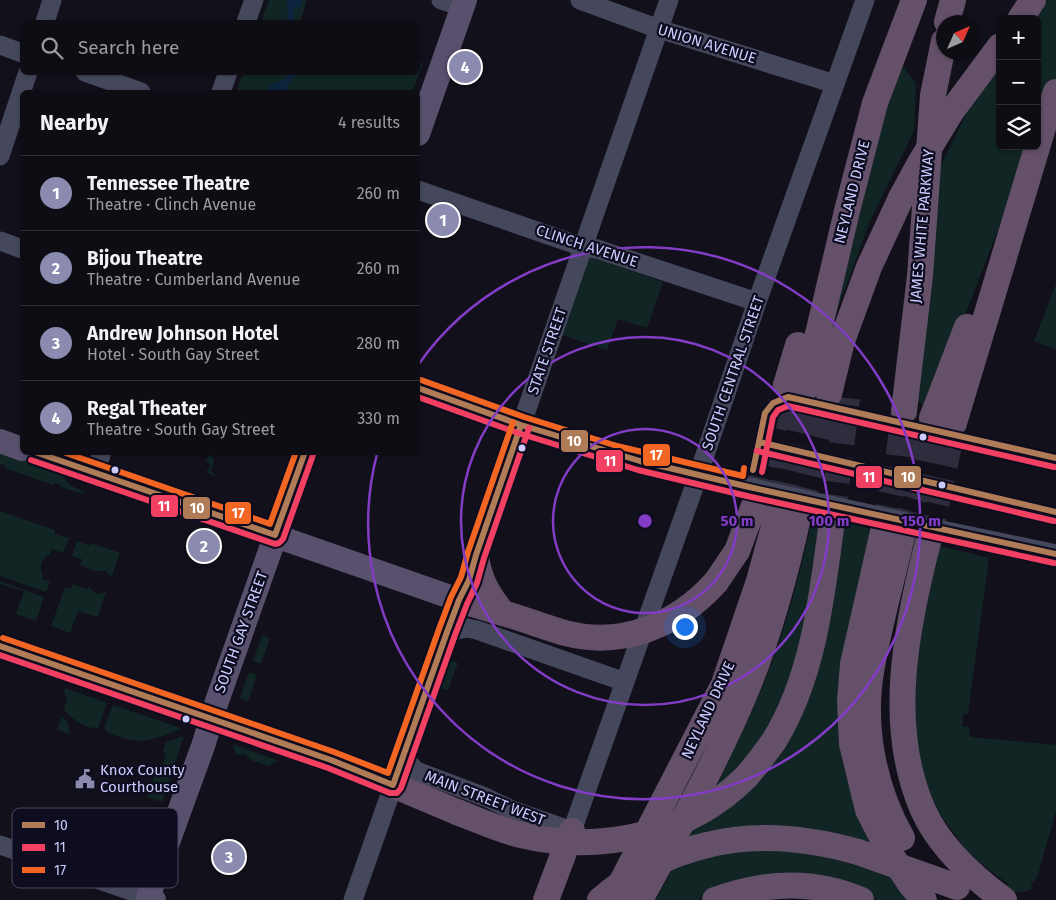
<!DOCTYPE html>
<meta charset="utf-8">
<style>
body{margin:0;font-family:"Fira Sans",sans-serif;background:#17161d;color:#f1f3f6}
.controls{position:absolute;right:15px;top:15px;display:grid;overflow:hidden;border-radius:8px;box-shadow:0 1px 4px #0004}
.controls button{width:45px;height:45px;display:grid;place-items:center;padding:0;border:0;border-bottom:1px solid #2e2d34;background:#0e0d14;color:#f1f3f6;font:25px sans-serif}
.compass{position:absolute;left:936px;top:15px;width:45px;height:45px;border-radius:50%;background:#0e0d14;box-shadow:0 1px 4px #0004;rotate:45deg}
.you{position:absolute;left:684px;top:626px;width:18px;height:18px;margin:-12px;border:4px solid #fff;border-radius:50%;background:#1a73e8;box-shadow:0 0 0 8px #1a73e833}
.badge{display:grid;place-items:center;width:32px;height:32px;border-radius:50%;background:#8b8aaf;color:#fff;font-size:16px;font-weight:700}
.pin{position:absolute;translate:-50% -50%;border:2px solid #fff;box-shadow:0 1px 5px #0006}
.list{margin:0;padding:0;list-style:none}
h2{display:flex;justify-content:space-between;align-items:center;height:65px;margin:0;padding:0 20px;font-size:21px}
h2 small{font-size:16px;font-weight:400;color:#9b9ca0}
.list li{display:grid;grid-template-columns:32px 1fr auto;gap:15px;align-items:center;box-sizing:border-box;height:75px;padding:0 20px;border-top:1px solid #2e2d34}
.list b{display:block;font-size:19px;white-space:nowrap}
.list p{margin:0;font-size:16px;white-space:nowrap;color:#9b9ca0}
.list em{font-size:16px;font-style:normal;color:#9b9ca0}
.icon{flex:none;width:28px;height:28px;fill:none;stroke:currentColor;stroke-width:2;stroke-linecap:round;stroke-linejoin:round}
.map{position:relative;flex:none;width:1056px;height:900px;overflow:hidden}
.search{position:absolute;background:#0e0d14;box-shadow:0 1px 4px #0004;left:20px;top:20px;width:400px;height:55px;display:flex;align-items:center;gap:12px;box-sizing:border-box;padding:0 18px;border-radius:8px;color:#9b9ca0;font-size:19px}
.panel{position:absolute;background:#0e0d14;box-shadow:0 1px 4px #0004;left:20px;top:90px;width:400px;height:365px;border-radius:8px}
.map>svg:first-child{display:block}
.green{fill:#102524}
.water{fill:#0d243e}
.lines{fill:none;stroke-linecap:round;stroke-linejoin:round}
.highway-tunnel{stroke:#2e2d3d;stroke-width:26;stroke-dasharray:26 13;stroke-linecap:butt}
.minor{stroke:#45475c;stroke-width:19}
.major{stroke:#59506e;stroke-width:24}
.highway{stroke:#645069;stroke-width:26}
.minor-bridge{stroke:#45475c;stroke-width:19}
.highway-bridge{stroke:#645069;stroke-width:26}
.bus-1-casing{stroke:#0e0d1f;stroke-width:10}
.bus-2-casing{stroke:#0e0d1f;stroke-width:10}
.bus-3-casing{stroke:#0e0d1f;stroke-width:10}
.bus-1{stroke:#b07c57;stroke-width:6}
.bus-2{stroke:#f24062;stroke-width:6}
.bus-3{stroke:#f26522;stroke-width:6}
.ring{fill:none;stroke:#833cc5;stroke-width:2.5}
.bus-dot{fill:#cccbfe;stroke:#0e0d1f;stroke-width:2}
.labels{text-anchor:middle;stroke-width:4.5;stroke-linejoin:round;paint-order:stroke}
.street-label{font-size:15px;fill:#cccbfe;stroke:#0e0d1f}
.poi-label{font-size:15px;fill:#cccbfe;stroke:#0e0d1f;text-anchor:start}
.key{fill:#0e0d1f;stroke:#474662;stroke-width:1}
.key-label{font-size:14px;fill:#cccbfe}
.centre{fill:#833cc5;stroke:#0e0d1f;stroke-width:2.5}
.ring-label{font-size:15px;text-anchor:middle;font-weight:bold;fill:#833cc5;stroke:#0e0d1f;stroke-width:4.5;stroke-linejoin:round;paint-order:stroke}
.line-badge{stroke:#0e0d1f;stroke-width:2}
.badge-label{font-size:14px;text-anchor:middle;font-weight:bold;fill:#fff}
</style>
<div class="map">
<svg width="1056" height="900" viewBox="0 0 1056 900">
<rect width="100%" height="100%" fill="#12111b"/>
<path class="green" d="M 269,0 L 307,0 L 300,22 L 261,22 Z
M 1047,0 L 1056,0 L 1056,78 L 1037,127 L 1037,19 L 1033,19 Z
M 418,61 L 423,63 L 412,92 L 236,92 L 243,73 L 418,72 Z
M 1000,65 L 1000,146 L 1030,146 L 929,409 L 917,401 L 935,177 L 971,105 Z
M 903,66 L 916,84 L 914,131 L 870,221 L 831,327 L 888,103 Z
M 586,255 L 663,282 L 647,328 L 618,319 L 607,350 L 559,334 Z
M 1056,284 L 1056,350 L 1034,341 Z
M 0,452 L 58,471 L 70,485 L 84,492 L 83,494 L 61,487 L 61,485 L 54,483 L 53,485 L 5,468 L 6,466 L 1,464 L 0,466 Z
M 210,453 L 214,461 L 211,471 L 217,477 L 206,472 L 211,465 L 206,461 Z
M 0,511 L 55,530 L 55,534 L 69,538 L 63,553 L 52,549 L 50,555 L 47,555 L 41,564 L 41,572 L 43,573 L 42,579 L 50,582 L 46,592 L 0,576 Z
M 813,516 L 824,519 L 792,685 L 753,753 L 714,790 C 738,742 762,694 779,642 C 793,601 803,559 813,516 Z
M 841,522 L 871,529 L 841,755 C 848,787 858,816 871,846 L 687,841 L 697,821 L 762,769 Z
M 77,541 L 90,546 L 91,543 L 120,553 L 111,578 L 106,571 L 95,571 L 80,565 L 82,559 L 72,556 Z
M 939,546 L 989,558 L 968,714 L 963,714 L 962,726 L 969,727 L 970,737 L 1056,745 L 1056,811 L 1037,878 L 1031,884 L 1032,889 L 1024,892 L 1010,892 L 1007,888 L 1008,884 L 987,868 L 967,851 L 940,814 L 920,774 L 913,714 L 916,657 Z
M 0,581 L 44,597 L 36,621 L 16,614 L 24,591 L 0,584 Z
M 73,584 L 87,589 L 89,587 L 96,594 L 106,592 L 98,617 L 78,611 L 70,633 L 51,626 L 65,587 L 71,589 Z
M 262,635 L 270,638 L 261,664 L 253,661 Z
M 450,660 L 458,663 L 448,690 L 440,688 Z
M 249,672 L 257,675 L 248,701 L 240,698 Z
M 65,688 L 107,703 L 98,728 C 85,729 72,719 64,710 L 67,699 L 64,691 Z
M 113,705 L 178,727 L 181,729 C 159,738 140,746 117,736 C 111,734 107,734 104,728 Z
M 62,716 L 68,723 L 70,734 L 57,730 Z
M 184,736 L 162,802 L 147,797 L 159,764 L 163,765 L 166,754 L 163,752 L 166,742 Z
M 234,745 L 277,760 L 277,761 L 269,766 L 251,760 L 245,754 L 237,755 L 233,747 Z
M 785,847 L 887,873 L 906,900 L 879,900 L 868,895 L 706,895 L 697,900 L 656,900 L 674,865 L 698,856 Z"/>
<path class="water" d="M 286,0 L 303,0 L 300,7 L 294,10 L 294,22 L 287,22 L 288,15 Z
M 292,72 L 298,73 L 289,82 L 287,92 L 268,92 L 269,86 L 283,80 Z"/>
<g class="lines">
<path class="highway-tunnel" d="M 755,503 L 772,433 L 786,385
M 779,508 L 805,389
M 799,513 L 829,394
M 832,521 L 847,398
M 883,532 L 898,463 L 904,411
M 902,536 L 919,482 L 932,418
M 928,542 L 954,423"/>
<path class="minor" d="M 441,0 L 462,7
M 580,0 L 659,29 L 835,84
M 45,22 L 52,0
M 246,22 L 254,0
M 0,45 L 22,53
M 85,72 L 141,92
M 221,92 L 228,72
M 0,156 L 28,72
M 418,190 L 583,247 L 597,249 L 757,302
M 0,241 L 22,249
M 418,388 L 521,425 L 640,461
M 95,473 L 102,452
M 942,530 L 1056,554
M 447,632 L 467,628 L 477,630 L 625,682
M 403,756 L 416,771 L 485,797 L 512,810 L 572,831 L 693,490 L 757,302 L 865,0
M 0,845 L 148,897
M 353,900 L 447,632 C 457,606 468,582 476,555 L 669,0"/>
<path class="major" d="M 418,134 L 465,0
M 0,441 L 22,449
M 34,452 L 257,528 L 290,541 L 459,600
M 0,646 L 211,718 L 331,760 L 393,785
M 154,900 L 148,897 L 203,746 L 217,701 L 305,452"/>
<path class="highway" d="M 1020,19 L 1033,0
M 947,22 L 953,0
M 951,112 L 1000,46
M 1038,138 L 1056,92
M 786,385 L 798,345
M 805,389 L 847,211 L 875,103 L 914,0
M 829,394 L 842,341 L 869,267 L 901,198
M 904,411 L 920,276 L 933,95 L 944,41
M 932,418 L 967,327
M 954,423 L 1045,121
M 883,532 L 853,664 L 850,701 L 852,744 L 868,810 L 891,855 L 911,885 L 924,900
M 902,536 C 892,579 880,622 872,666 C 861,724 873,787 902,838
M 928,542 C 906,628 886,726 923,810 C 939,846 973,877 1004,900
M 476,555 C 478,578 488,596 503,613
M 716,582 L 737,551 L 755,503
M 459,600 L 503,613
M 774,741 C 814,676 822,595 832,521
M 393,785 L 457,812
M 707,845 C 758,832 809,838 858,852
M 616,893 L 724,684 L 759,581 L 779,508
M 546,900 L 572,831
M 640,900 C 677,831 716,763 746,691 C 770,633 786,573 799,513
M 715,900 C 764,882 813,879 861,900"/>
<path class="minor-bridge" d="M 640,461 L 749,487 L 942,530"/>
<path class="highway-bridge" d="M 901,198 L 920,163 L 951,112
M 503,613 C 524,619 544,627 565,633 C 623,648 677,625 716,582
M 457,812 C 478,820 499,830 521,835 C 600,854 688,835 746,777 C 756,766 765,753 774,741
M 858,852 L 957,887
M 600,900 C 630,874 668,854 707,845"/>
<defs>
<path id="bus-1" d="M 418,388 L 521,425 L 640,461 L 749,487 L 1056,554
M 759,442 L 1056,512
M 35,452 L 275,535 L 305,452
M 753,470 L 765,413 L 773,403 L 788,397 L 1056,458
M 0,646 L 331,760 L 393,785 L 447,632 L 459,600 L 469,580 L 476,555 L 521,425"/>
<path id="bus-2" d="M 418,397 L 518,433 L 638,470 L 747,496 L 1054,563
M 757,451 L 1054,521
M 31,460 L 275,544 L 279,543 L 283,539 L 313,455
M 762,472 L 773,417 L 778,410 L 788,406 L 1054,467
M 0,655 L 328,768 L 390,793 L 397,793 L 401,788 L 455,635 L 467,604 L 477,583 L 484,558 L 529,428"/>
<path id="bus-3" d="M 421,380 L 524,417 L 617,446 L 743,476 L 744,468
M 63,452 L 270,524 L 296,452
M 3,638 L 334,752 L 388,773 L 439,629 L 451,597 L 461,577 L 468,552 L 513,422"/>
</defs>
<use href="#bus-1" class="bus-1-casing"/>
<use href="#bus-2" class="bus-2-casing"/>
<use href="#bus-3" class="bus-3-casing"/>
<use href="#bus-1" class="bus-1"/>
<use href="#bus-2" class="bus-2"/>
<use href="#bus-3" class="bus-3"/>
</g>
<g class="ring">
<circle cx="645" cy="521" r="92"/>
<circle cx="645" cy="521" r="184"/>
<path d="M418 365A276 276 0 1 1 377 454"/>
</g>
<defs>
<symbol id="civic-bare" viewBox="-9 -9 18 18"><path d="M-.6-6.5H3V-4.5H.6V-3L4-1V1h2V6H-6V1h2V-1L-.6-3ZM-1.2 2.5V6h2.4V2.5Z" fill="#8b8aaf" stroke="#0e0d1f" stroke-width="2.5" paint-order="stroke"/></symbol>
</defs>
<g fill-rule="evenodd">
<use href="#civic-bare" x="71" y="765" width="28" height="28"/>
</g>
<g class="bus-dot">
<circle cx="923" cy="437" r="4.5"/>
<circle cx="522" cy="448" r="4.5"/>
<circle cx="115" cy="470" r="4.5"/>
<circle cx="942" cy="485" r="4.5"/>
<circle cx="186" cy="719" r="4.5"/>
</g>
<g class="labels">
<g class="street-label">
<text transform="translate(707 44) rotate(17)" y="5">UNION AVENUE</text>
<text transform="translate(852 192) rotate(-76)" y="5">NEYLAND DRIVE</text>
<text transform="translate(922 226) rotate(-85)" y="5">JAMES WHITE PARKWAY</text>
<text transform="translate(587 246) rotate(18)" y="5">CLINCH AVENUE</text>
<text transform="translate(547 351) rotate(-71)" y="5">STATE STREET</text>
<text transform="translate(733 373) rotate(-71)" y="5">SOUTH CENTRAL STREET</text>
<text transform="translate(241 632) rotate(-70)" y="5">SOUTH GAY STREET</text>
<text transform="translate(708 710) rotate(-65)" y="5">NEYLAND DRIVE</text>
<text transform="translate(485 798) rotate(21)" y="5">MAIN STREET WEST</text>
</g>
<g class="poi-label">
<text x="100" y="775">Knox County<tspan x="100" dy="17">Courthouse</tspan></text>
</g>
</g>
<rect x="12" y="808" width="166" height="80" rx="8" class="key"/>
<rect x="22" y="822" width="23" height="6" fill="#b07c57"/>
<rect x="22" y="844" width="23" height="7" fill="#f24062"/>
<rect x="22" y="867" width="23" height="6" fill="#f26522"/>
<g class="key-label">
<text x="54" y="830">10</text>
<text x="54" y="852">11</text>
<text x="54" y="875">17</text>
</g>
<circle cx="645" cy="521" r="8" class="centre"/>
<g class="ring-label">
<text x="737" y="526">50 m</text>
<text x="829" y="526">100 m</text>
<text x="921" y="526">150 m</text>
</g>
<g class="line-badge">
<rect x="560" y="429" width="29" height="24" rx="5" fill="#b07c57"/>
<rect x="642" y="443" width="29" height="24" rx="5" fill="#f26522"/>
<rect x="595" y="449" width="29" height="24" rx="5" fill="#f24062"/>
<rect x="893" y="465" width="29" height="24" rx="5" fill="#b07c57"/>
<rect x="855" y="465" width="28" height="24" rx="5" fill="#f24062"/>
<rect x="150" y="494" width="29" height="24" rx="5" fill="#f24062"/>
<rect x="182" y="496" width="29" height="24" rx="5" fill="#b07c57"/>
<rect x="224" y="501" width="28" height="24" rx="5" fill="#f26522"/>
</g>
<g class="badge-label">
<text x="574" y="446">10</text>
<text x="656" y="460">17</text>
<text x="610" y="466">11</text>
<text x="908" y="482">10</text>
<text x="869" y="482">11</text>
<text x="164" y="511">11</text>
<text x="197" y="513">10</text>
<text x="238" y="518">17</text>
</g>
</svg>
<div class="controls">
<button>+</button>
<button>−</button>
<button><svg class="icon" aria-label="layers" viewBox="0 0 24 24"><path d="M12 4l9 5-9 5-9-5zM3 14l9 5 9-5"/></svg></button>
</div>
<svg class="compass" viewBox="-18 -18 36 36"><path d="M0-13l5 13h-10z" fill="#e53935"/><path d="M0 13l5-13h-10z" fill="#9b9ca0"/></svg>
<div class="you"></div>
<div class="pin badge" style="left:443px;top:220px">1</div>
<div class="pin badge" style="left:204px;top:546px">2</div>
<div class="pin badge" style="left:229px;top:857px">3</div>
<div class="pin badge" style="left:465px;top:67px">4</div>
<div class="search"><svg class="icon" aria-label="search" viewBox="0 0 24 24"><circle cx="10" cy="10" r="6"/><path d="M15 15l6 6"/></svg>Search here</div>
<section class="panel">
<h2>Nearby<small>4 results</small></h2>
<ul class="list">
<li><span class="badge">1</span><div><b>Tennessee Theatre</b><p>Theatre · Clinch Avenue</p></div><em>260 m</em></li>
<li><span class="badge">2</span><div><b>Bijou Theatre</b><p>Theatre · Cumberland Avenue</p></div><em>260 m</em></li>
<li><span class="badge">3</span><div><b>Andrew Johnson Hotel</b><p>Hotel · South Gay Street</p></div><em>280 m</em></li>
<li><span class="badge">4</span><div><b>Regal Theater</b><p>Theatre · South Gay Street</p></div><em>330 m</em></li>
</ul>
</section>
</div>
